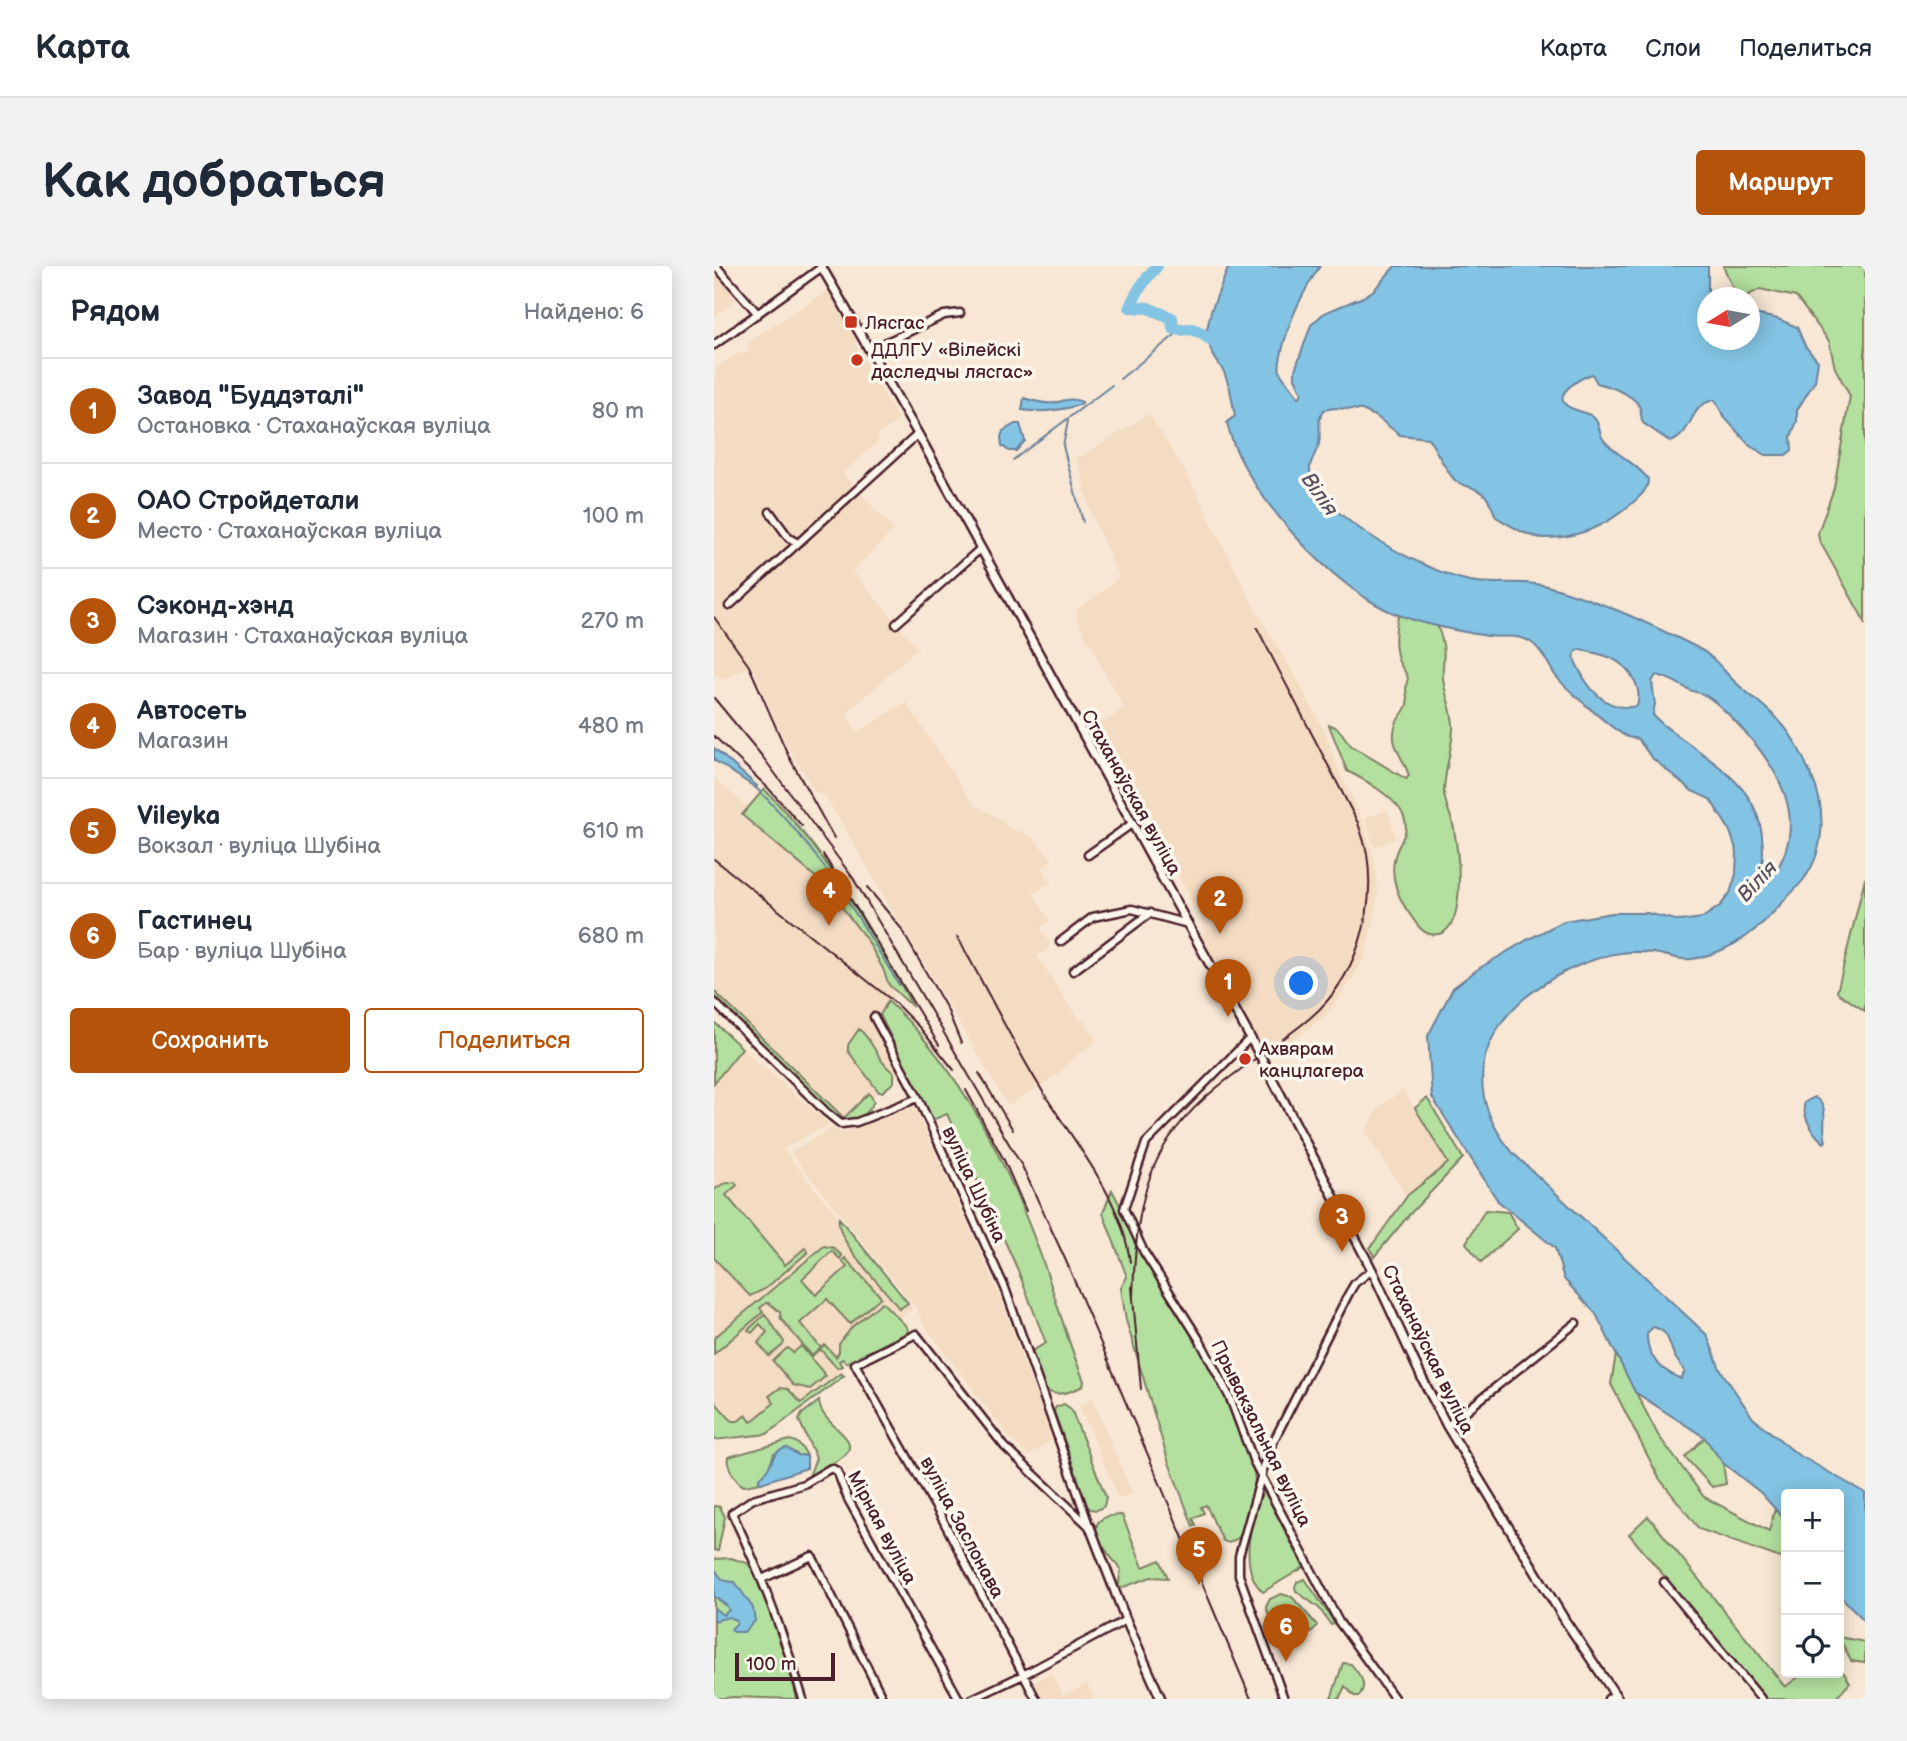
<!DOCTYPE html>
<html lang="ru">
<meta charset="utf-8">
<style>
body{margin:0;font-family:"Balsamiq Sans",sans-serif;background:#f2f2f3;color:#1f2937}
.controls{position:absolute;right:21px;bottom:21px;display:grid;overflow:hidden;border-radius:7px;box-shadow:0 4px 18px #0003}
.controls button{width:63px;height:63px;display:grid;place-items:center;padding:0;border:0;border-bottom:2px solid #e0e1e3;background:#fff;color:#1f2937;font:35px sans-serif}
.compass{position:absolute;left:983px;top:21px;width:63px;height:63px;border-radius:50%;background:#fff;box-shadow:0 4px 18px #0003;rotate:259deg}
.scale{position:absolute;left:21px;bottom:18px;width:100px;box-sizing:border-box;padding-left:7px;border:4px solid #4a1f2b;border-top:0;font-size:19px;line-height:24px;white-space:nowrap;color:#4a1f2b;-webkit-text-stroke:5px #fbf7ec;paint-order:stroke}
.you{position:absolute;left:588px;top:718px;width:24px;height:24px;margin:-18px;border:5px solid #fff;border-radius:50%;background:#1a73e8;box-shadow:0 0 0 10px #1a73e833}
.badge{display:grid;place-items:center;width:46px;height:46px;border-radius:50%;background:#b45309;color:#fff;font-size:23px;font-weight:700}
.pin{position:absolute;translate:-50% -58px;filter:drop-shadow(0 2px 4px #0008)}
.pin::after{content:'';position:absolute;top:37px;width:24px;height:21px;background:inherit;clip-path:polygon(0 0,100% 0,50% 100%)}
.list{margin:0;padding:0;list-style:none}
h2{display:flex;justify-content:space-between;align-items:center;height:91px;margin:0;padding:0 28px;font-size:30px}
h2 small{font-size:23px;font-weight:400;color:#747a83}
.list li{display:grid;grid-template-columns:46px 1fr auto;gap:21px;align-items:center;box-sizing:border-box;height:105px;padding:0 28px;border-top:2px solid #e0e1e3}
.list b{display:block;font-size:26px;white-space:nowrap}
.list p{margin:0;font-size:23px;white-space:nowrap;color:#747a83}
.list em{font-size:23px;font-style:normal;color:#747a83}
.actions{display:flex;gap:14px;padding:21px 28px}
.actions a{flex:1;padding:16px 0;border:2px solid #b45309;border-radius:7px;text-align:center;font-size:24px;color:#b45309}
.actions .main{background:#b45309;color:#fff}
.icon{flex:none;width:38px;height:38px;fill:none;stroke:currentColor;stroke-width:2;stroke-linecap:round;stroke-linejoin:round}
.map{position:relative;flex:none;width:1151px;height:1433px;overflow:hidden;border-radius:7px}
header{display:flex;align-items:center;gap:42px;box-sizing:border-box;height:98px;padding:0 35px;background:#fff;border-bottom:2px solid #e0e1e3}
header strong{font-size:33px}
nav{display:flex;gap:38px;margin-inline-start:auto;font-size:24px}
.intro{display:flex;align-items:center;justify-content:space-between;box-sizing:border-box;height:168px;padding:0 42px}
h1{margin:0;font-size:49px}
.button{padding:18px 32px;border-radius:7px;background:#b45309;color:#fff;font-size:24px;font-weight:700}
main{display:flex;gap:42px;padding:0 42px}
aside{flex:1;background:#fff;border-radius:7px;box-shadow:0 4px 18px #0003}
.map>svg:first-child{display:block}
.built{fill:#f4dcc3}
.green{fill:#b3e09f;stroke:#7e8065;stroke-width:2}
.water{fill:#83c3e3;stroke:#6c8199;stroke-width:2;fill-rule:evenodd}
.lines{fill:none;stroke-linecap:round;stroke-linejoin:round}
.stream{stroke:#6c8199;stroke-width:2}
.river{stroke:#83c3e3;stroke-width:12}
.minor-casing{stroke:#4a1f2b;stroke-width:11}
.tertiary-casing{stroke:#4a1f2b;stroke-width:12}
.minor{stroke:#fbf7ec;stroke-width:6}
.tertiary{stroke:#fbf7ec;stroke-width:7}
.rail{stroke:#4a1f2b;stroke-width:2}
.poi-dot{fill:#c8321e;stroke:#fbf7ec;stroke-width:2.5}
.labels{text-anchor:middle;stroke-width:7;stroke-linejoin:round;paint-order:stroke}
.poi-label{font-size:19px;fill:#4a1f2b;stroke:#fbf7ec;text-anchor:start}
.street-label{font-size:19px;fill:#4a1f2b;stroke:#fbf7ec}
.water-label{font-size:21px;font-style:italic;fill:#5b5062;stroke:#fbf7ec}
</style>
<header>
<strong>Карта</strong>
<nav><a>Карта</a><a>Слои</a><a>Поделиться</a></nav>
</header>
<div class="intro"><h1>Как добраться</h1><a class="button">Маршрут</a></div>
<main>
<aside>
<h2>Рядом<small>Найдено: 6</small></h2>
<ul class="list">
<li><span class="badge">1</span><div><b>Завод &quot;Буддэталі&quot;</b><p>Остановка · Стаханаўская вуліца</p></div><em>80 m</em></li>
<li><span class="badge">2</span><div><b>ОАО Стройдетали</b><p>Место · Стаханаўская вуліца</p></div><em>100 m</em></li>
<li><span class="badge">3</span><div><b>Сэконд-хэнд</b><p>Магазин · Стаханаўская вуліца</p></div><em>270 m</em></li>
<li><span class="badge">4</span><div><b>Автосеть</b><p>Магазин</p></div><em>480 m</em></li>
<li><span class="badge">5</span><div><b>Vileyka</b><p>Вокзал · вуліца Шубіна</p></div><em>610 m</em></li>
<li><span class="badge">6</span><div><b>Гастинец</b><p>Бар · вуліца Шубіна</p></div><em>680 m</em></li>
</ul>
<div class="actions"><a class="main">Сохранить</a><a>Поделиться</a></div>
</aside>
<div class="map">
<svg width="1151" height="1433" viewBox="0 0 1151 1433">
<rect width="100%" height="100%" fill="#f7e7d4"/>
<filter id="ink" filterUnits="userSpaceOnUse"><feTurbulence type="fractalNoise" baseFrequency=".0143" numOctaves="2"/><feDisplacementMap in="SourceGraphic" scale="14" xChannelSelector="R" yChannelSelector="G"/><feConvolveMatrix kernelMatrix="1 2 1 2 8 2 1 2 1" color-interpolation-filters="sRGB"/></filter>
<g filter="url(#ink)">
<path class="built" d="M 0,6 L 23,32 L 0,51 Z
M 114,24 L 142,75 L 140,77 L 185,155 L 165,167 L 163,170 L 165,175 L 128,207 L 180,264 L 138,305 L 204,382 L 134,446 L 134,452 L 144,466 L 192,436 L 259,538 L 289,555 L 294,562 L 316,569 L 338,593 L 328,602 L 337,616 L 319,627 L 336,655 L 326,662 L 336,677 L 335,682 L 323,690 L 365,754 L 368,753 L 383,775 L 362,790 L 343,809 L 294,840 L 112,531 L 100,525 L 69,472 L 38,400 L 9,414 L 0,408 L 0,113 L 4,109 L 0,104 L 25,86 L 27,90 L 35,85 L 33,77 Z
M 435,148 L 475,212 L 541,343 L 580,408 L 612,468 L 624,503 L 644,543 L 661,594 L 664,623 L 661,650 L 650,693 L 633,721 L 609,752 L 552,793 L 486,668 L 491,665 L 487,658 L 489,656 L 386,459 L 410,442 L 362,352 L 364,342 L 395,321 L 405,311 L 376,245 L 363,193 Z
M 0,512 L 113,612 L 178,714 L 179,739 L 165,765 L 187,806 L 130,855 L 0,731 Z
M 674,544 L 682,573 L 660,581 L 651,552 Z
M 28,782 L 115,858 L 69,883 L 199,1043 L 121,1098 L 130,1110 L 53,1168 L 0,1174 L 0,817 Z
M 689,824 L 734,897 L 694,929 L 692,929 L 651,866 L 666,840 Z
M 199,838 L 284,1025 L 338,1174 L 315,1190 L 296,1172 L 208,1056 L 202,1042 L 76,886 L 118,862 L 129,867 Z
M 378,1131 L 418,1227 L 405,1233 L 365,1139 Z
M 337,1407 L 349,1430 L 373,1418 L 380,1433 L 328,1433 L 320,1416 Z"/>
<path class="green" d="M 1009,0 L 1151,0 L 1151,356 L 1105,274 L 1104,267 L 1120,222 L 1136,130 L 1121,102 L 1115,75 L 1082,31 L 1046,23 L 1031,31 L 1022,29 Z
M 685,349 L 723,358 C 725,365 728,372 729,379 C 731,389 728,400 729,411 C 730,429 740,445 739,463 C 738,484 730,506 730,527 C 731,539 738,551 740,563 C 744,585 756,676 716,668 C 707,666 702,657 697,650 C 685,634 675,611 681,590 C 685,575 696,568 690,551 C 684,533 650,513 633,505 L 615,459 C 627,460 630,474 639,481 L 692,513 L 695,510 C 690,491 674,479 682,458 C 684,451 691,446 693,439 C 695,428 689,427 694,412 C 692,406 688,402 685,396 C 680,383 680,363 685,349 Z
M 50,523 C 113,587 157,662 199,741 L 175,719 L 169,703 L 155,677 L 112,620 L 28,549 Z
M 1151,612 L 1151,745 L 1123,726 Z
M 0,725 L 130,852 L 155,827 L 160,835 C 154,850 138,859 123,851 L 0,731 Z
M 174,735 C 245,801 289,889 323,979 C 340,1024 351,1070 370,1115 L 369,1120 C 359,1125 342,1132 332,1124 L 318,1085 L 332,1077 L 303,1002 L 233,848 L 218,854 L 166,749 Z
M 0,756 L 28,782 L 0,817 Z
M 145,763 C 160,775 164,797 180,807 L 180,816 L 168,826 L 165,826 L 134,785 L 134,779 Z
M 713,832 L 749,892 L 695,949 L 660,991 L 656,982 L 694,929 L 734,897 L 701,842 Z
M 21,916 L 23,919 L 12,929 L 71,999 L 91,982 L 94,986 L 51,1023 L 36,1030 L 0,992 L 0,924 L 9,918 Z
M 398,924 L 425,976 L 430,993 L 483,1077 L 514,1134 L 540,1207 L 541,1215 L 528,1265 L 526,1271 L 515,1277 L 509,1275 L 492,1239 L 487,1241 L 490,1247 L 479,1252 L 482,1259 L 479,1260 L 454,1194 L 412,1054 L 407,1022 L 413,1011 L 389,947 Z
M 771,944 L 794,946 L 804,963 L 767,996 L 752,977 Z
M 125,952 L 194,1037 L 185,1043 C 172,1022 120,976 125,952 Z
M 110,980 L 120,982 L 128,990 L 126,993 L 118,985 L 88,1013 L 102,1029 L 133,1001 L 128,995 L 131,992 L 167,1031 L 136,1058 L 113,1033 L 86,1057 L 107,1082 L 111,1079 L 122,1091 L 125,1086 L 125,1078 L 138,1061 L 168,1036 L 193,1061 L 194,1066 L 132,1097 L 129,1093 L 125,1095 L 128,1100 L 123,1102 L 106,1083 L 98,1090 L 67,1053 L 66,1046 L 55,1037 L 52,1037 L 46,1042 L 49,1046 L 0,1088 L 0,1072 Z
M 51,1048 L 70,1076 L 69,1079 L 55,1090 L 44,1077 L 53,1066 L 46,1058 L 38,1067 L 34,1064 Z
M 87,1080 L 112,1110 L 96,1123 L 79,1119 L 59,1095 L 72,1083 L 74,1082 L 79,1087 Z
M 902,1088 L 944,1169 L 990,1231 L 1055,1265 L 1061,1243 L 1072,1255 L 1072,1294 L 985,1263 L 945,1212 L 897,1118 Z
M 127,1107 L 130,1110 L 53,1168 L 0,1174 L 0,1135 L 18,1155 L 24,1155 L 32,1149 L 37,1156 L 60,1137 L 55,1130 L 66,1122 L 74,1123 L 87,1137 Z
M 105,1135 C 106,1160 150,1171 130,1190 L 94,1213 L 102,1192 L 85,1154 L 88,1148 Z
M 350,1138 L 357,1143 L 392,1231 L 390,1240 L 383,1244 L 376,1243 L 373,1239 L 340,1145 L 342,1141 Z
M 991,1171 L 1009,1197 L 1012,1218 L 998,1221 L 971,1191 Z
M 76,1174 C 85,1176 89,1182 93,1190 L 84,1189 L 73,1182 L 60,1188 L 53,1207 L 45,1216 L 47,1217 L 30,1220 C 21,1216 12,1199 14,1191 Z
M 550,1225 L 590,1301 L 549,1326 C 524,1303 536,1252 550,1225 Z
M 0,1240 L 6,1241 L 11,1251 L 4,1285 L 0,1284 Z
M 408,1249 L 429,1301 L 446,1294 L 454,1312 L 437,1311 L 404,1323 L 407,1303 C 390,1284 361,1249 408,1249 Z
M 934,1250 L 1071,1421 L 1090,1407 L 1125,1407 L 1125,1399 L 1136,1417 L 1121,1433 L 1053,1433 L 915,1268 Z
M 17,1292 L 33,1297 L 41,1307 L 69,1377 L 83,1433 L 19,1431 L 0,1433 L 0,1293 Z
M 591,1313 L 620,1356 L 620,1358 L 617,1359 L 605,1342 L 582,1325 L 581,1321 L 583,1316 Z
M 567,1328 L 578,1331 L 603,1359 C 600,1364 596,1370 589,1368 L 581,1351 L 568,1357 L 573,1371 L 573,1377 L 569,1378 L 563,1371 L 552,1341 L 556,1333 Z
M 1125,1371 L 1151,1376 L 1151,1397 L 1137,1395 Z
M 629,1397 L 637,1398 C 645,1409 655,1417 645,1430 L 640,1430 L 631,1420 L 625,1433 L 617,1433 Z"/>
<path class="water" d="M 515,0 L 606,0 C 588,27 575,53 568,85 C 567,91 564,99 566,106 C 567,109 582,128 585,132 L 588,127 L 581,112 L 581,104 L 597,59 L 610,47 L 649,31 L 660,24 L 681,0 L 994,0 L 994,74 L 1036,74 L 1036,47 L 1064,53 L 1083,61 L 1091,80 L 1104,95 L 1101,115 L 1083,144 L 1083,155 L 1077,171 L 1078,184 L 1072,189 L 1052,189 L 1036,180 L 1010,151 L 1001,134 C 974,138 981,166 957,176 L 929,157 C 926,151 928,146 925,140 C 919,128 895,120 883,117 L 878,108 C 869,111 838,127 852,139 C 860,146 875,145 881,153 C 886,159 885,167 889,173 C 901,189 923,197 934,213 C 934,225 925,231 916,239 C 893,259 864,272 832,272 C 814,272 796,259 782,251 C 777,240 775,229 763,224 C 756,220 748,220 742,215 C 734,209 722,183 714,172 L 686,169 L 663,151 L 648,144 L 620,142 L 610,144 C 601,155 609,168 604,181 C 601,189 595,196 596,205 C 599,248 717,308 756,315 C 781,320 807,313 833,320 C 885,334 934,357 982,381 C 999,389 1008,403 1020,415 C 1036,430 1054,442 1068,458 C 1081,473 1089,491 1097,509 C 1112,541 1112,583 1090,613 C 1083,622 1075,629 1068,637 C 1044,664 1020,684 983,692 C 967,696 955,689 939,687 C 922,685 904,686 888,691 C 796,719 725,799 799,887 L 993,1069 L 1006,1103 L 1039,1152 L 1083,1188 L 1151,1227 L 1151,1355 L 1125,1329 L 1125,1228 L 1072,1228 L 1072,1255 L 1047,1227 L 1009,1197 L 990,1171 L 921,1126 L 882,1048 L 850,1013 L 841,982 L 784,935 L 718,831 L 714,770 L 739,722 L 764,703 L 813,674 L 850,655 L 898,647 L 933,647 L 966,655 L 988,652 L 1006,640 L 1016,627 L 1022,608 L 1023,586 L 1015,563 L 996,533 L 978,525 L 937,491 L 924,473 C 921,472 917,472 914,471 C 901,466 850,421 841,409 C 834,398 827,382 815,375 C 803,368 787,372 774,370 C 749,366 709,358 685,349 C 622,327 526,222 513,156 L 521,150 L 516,123 L 510,106 L 498,87 L 492,68 L 497,45 ZM 867,383 C 877,387 890,388 899,393 C 916,401 929,422 923,440 C 896,446 877,427 866,405 C 862,397 858,393 862,385 ZM 942,409 C 955,411 964,418 976,424 C 979,426 983,426 986,427 C 1003,434 1019,453 1031,466 C 1072,512 1097,564 1052,619 L 1047,616 C 1056,541 1034,521 977,479 C 965,470 949,461 939,449 L 941,438 L 938,416 ZM 939,1061 C 956,1065 954,1077 961,1091 C 964,1096 968,1101 971,1105 L 967,1113 C 947,1104 932,1091 933,1067 Z
M 310,132 C 319,135 329,138 339,137 C 350,135 357,131 368,136 L 368,138 C 347,145 329,147 308,144 Z
M 301,158 L 306,158 L 311,175 L 302,185 L 295,185 L 288,180 L 287,171 L 289,165 Z
M 0,482 L 43,520 L 42,522 L 0,494 Z
M 1100,831 C 1118,841 1106,859 1112,875 L 1110,877 C 1099,868 1089,852 1090,837 Z
M 73,1182 L 84,1189 L 93,1190 L 93,1202 L 47,1217 L 45,1216 L 45,1212 C 61,1202 54,1185 73,1182 Z
M 1,1303 C 6,1312 9,1316 21,1316 L 39,1342 L 41,1355 L 30,1366 L 20,1366 L 17,1363 L 23,1357 L 22,1354 L 15,1351 L 0,1355 L 0,1342 L 9,1349 L 15,1344 L 13,1340 L 0,1330 Z"/>
<g class="lines">
<path class="stream" d="M 465,66 L 466,65
M 406,113 L 461,69
M 354,155 L 349,180 L 369,256
M 299,194 L 398,119
M 42,522 C 102,579 143,648 185,719"/>
<path class="river" d="M 443,0 C 432,12 422,26 416,41 L 434,42 L 458,52 L 459,62 C 466,66 468,63 476,63 C 487,64 497,75 506,81"/>
<defs>
<path id="minor" d="M 2,0 L 44,48
M 0,79 L 108,1
M 156,84 L 230,49 L 246,47
M 56,246 L 75,272 L 84,277
M 15,340 L 204,168
M 182,358 L 266,283
M 374,589 L 419,557
M 346,676 L 379,651 L 418,643 L 474,658
M 359,705 L 436,647
M 0,736 L 112,846 L 127,858 L 143,856 L 204,832
M 160,751 L 204,832 L 291,1022 L 375,1259
M 536,772 L 432,877 L 410,943 L 430,986 L 485,1073 L 516,1132 L 540,1196 L 625,1356 L 681,1433
M 733,1160 L 862,1057
M 48,1313 L 98,1290 L 169,1433
M 950,1316 L 1047,1433
M 89,1433 C 70,1369 47,1307 18,1247 L 39,1233 L 90,1218 L 117,1202 L 123,1205 L 134,1233 L 245,1433
M 258,1433 L 309,1409 L 412,1354
M 322,1433 L 229,1254 L 141,1098 L 202,1068 L 291,1181 L 376,1261
M 570,1433 L 525,1309 L 525,1290 L 554,1186 L 635,1027 L 641,1017 L 658,1004
M 894,1433 L 901,1428"/>
<path id="tertiary" d="M 107,0 L 204,168 L 548,793 L 658,1004 L 708,1112 L 733,1160 L 852,1356 L 904,1433
M 376,1261 L 412,1354 L 447,1433"/>
</defs>
<use href="#minor" class="minor-casing"/>
<use href="#tertiary" class="tertiary-casing"/>
<use href="#minor" class="minor"/>
<use href="#tertiary" class="tertiary"/>
<path class="rail" d="M 0,351 L 35,400 L 75,491 L 120,572
M 0,432 L 48,490 L 139,612 L 308,900 L 352,995 L 537,1433
M 0,470 L 55,523 L 88,560
M 109,588 L 225,779
M 0,593 L 180,736 L 206,762 L 240,804
M 153,621 L 186,661 L 233,743 L 247,777
M 243,670 C 271,720 296,772 326,821 C 359,876 408,930 416,996
M 265,807 L 299,864
M 252,824 L 290,894 L 312,945
M 418,1021 L 427,1123
M 419,1029 C 421,972 425,910 462,863 C 498,816 552,789 596,752 C 642,713 662,646 653,588 C 651,577 647,567 644,557 L 543,362"/>
</g>
</g>
<g class="poi-dot">
<rect x="130" y="49" width="14" height="14" rx="3.5"/>
<circle cx="143" cy="94" r="7"/>
<circle cx="531" cy="793" r="7"/>
</g>
<g class="labels">
<g class="poi-label">
<text x="151" y="63">Лясгас</text>
<text x="157" y="90">ДДЛГУ «Вілейскі<tspan x="157" dy="22">даследчы лясгас»</tspan></text>
<text x="545" y="789">Ахвярам<tspan x="545" dy="22">канцлагера</tspan></text>
</g>
<g class="street-label">
<text transform="translate(418 526) rotate(61)" y="7">Стаханаўская вуліца</text>
<text transform="translate(261 918) rotate(65)" y="7">вуліца Шубіна</text>
<text transform="translate(715 1083) rotate(64)" y="7">Стаханаўская вуліца</text>
<text transform="translate(548 1167) rotate(64)" y="7">Прывакзальная вуліца</text>
<text transform="translate(169 1261) rotate(62)" y="7">Мірная вуліца</text>
<text transform="translate(249 1261) rotate(62)" y="7">вуліца Заслонава</text>
</g>
<g class="water-label">
<text transform="translate(606 228) rotate(55)" y="7">Вілія</text>
<text transform="translate(1043 615) rotate(-47)" y="7">Вілія</text>
</g>
</g>
</svg>
<div class="controls">
<button>+</button>
<button>−</button>
<button><svg class="icon" aria-label="locate" viewBox="0 0 24 24"><circle cx="12" cy="12" r="6"/><path d="M12 2v4M12 18v4M2 12h4M18 12h4"/></svg></button>
</div>
<svg class="compass" viewBox="-18 -18 36 36"><path d="M0-13l5 13h-10z" fill="#e53935"/><path d="M0 13l5-13h-10z" fill="#747a83"/></svg>
<div class="scale">100 m</div>
<div class="you"></div>
<div class="pin badge" style="left:514px;top:751px">1</div>
<div class="pin badge" style="left:506px;top:668px">2</div>
<div class="pin badge" style="left:628px;top:986px">3</div>
<div class="pin badge" style="left:115px;top:660px">4</div>
<div class="pin badge" style="left:485px;top:1319px">5</div>
<div class="pin badge" style="left:572px;top:1396px">6</div>
</div>
</main>
